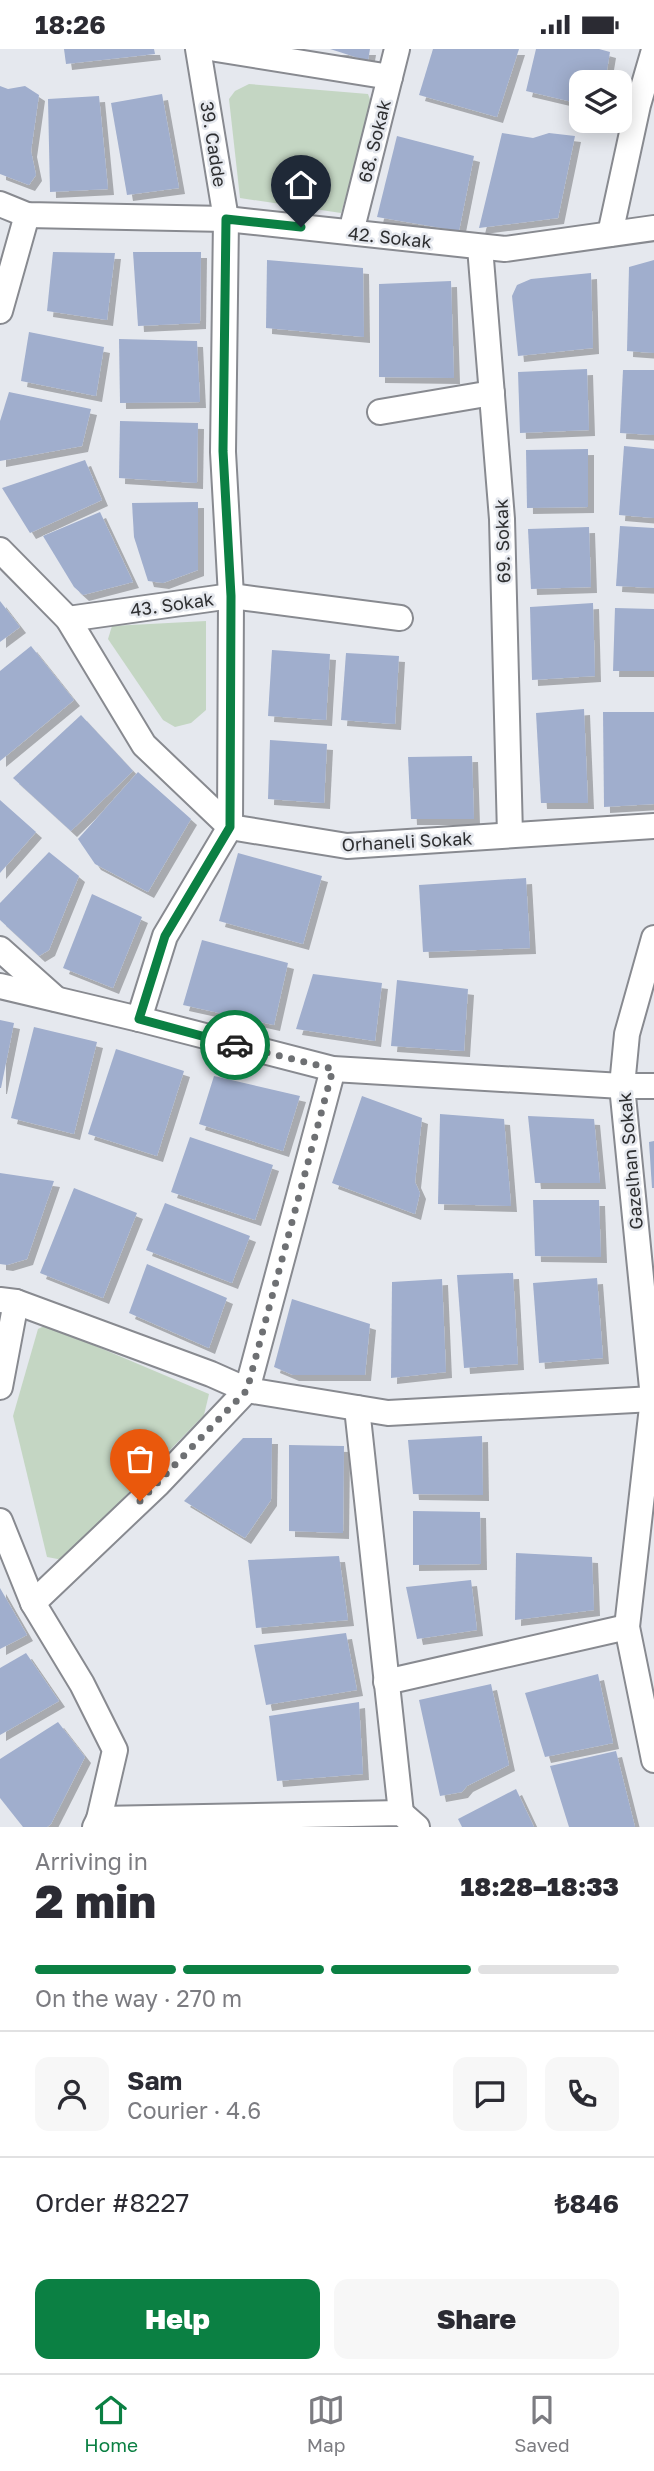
<!DOCTYPE html>
<html lang="en">
<head>
<meta charset="utf-8">
<style>
	body { margin:0; font-family:"Golos Text",sans-serif; background:#f7f7f7; color:#2b2b33; height:100vh; display:flex; flex-direction:column; font-size:26px; white-space:nowrap }
	* { box-sizing:border-box; margin:0 }
	p { font-size:23px; color:#7c7c81 }
	.icon { flex:none; width:38px; height:38px; fill:none; stroke:currentColor; stroke-width:2; stroke-linecap:round; stroke-linejoin:round }
	.map { position:relative; height:1778px; overflow:hidden }
	.sheet { display:flex; flex-direction:column; background:#fff; flex:1 }
	.sheet>* { flex:none }
	.fabs { position:absolute; left:569px; top:21px; display:grid; gap:14px }
	.fabs a { display:grid; place-items:center; width:63px; height:63px; border-radius:14px; background:#fff; box-shadow:0 4px 18px #0003; font-size:35px }
	.pin { position:absolute; display:grid; place-items:center; width:60px; height:60px; color:#fff; margin:-72px -30px; border-radius:50% 50% 50% 0; rotate:-45deg; box-shadow:0 0 7px #0007 }
	.pin .icon { rotate:45deg }
	.courier { position:absolute; display:grid; place-items:center; width:70px; height:70px; margin:-35px; border:5px solid #0b8043; border-radius:50%; background:#fff; color:#222; box-shadow:0 2px 9px #0007 }
	.summary em { font-style:normal; font-weight:800 }
	.summary div { display:flex; flex-direction:column-reverse }
	.summary { display:flex; align-items:center; justify-content:space-between; height:119px; padding:0 35px }
	h1 { font-size:46px; font-weight:800; line-height:52px }
	.bar { display:grid; grid-template-columns:repeat(4,1fr); gap:10px 7px; align-content:center; height:84px; padding:0 35px }
	.bar i { height:9px; border-radius:5px; background:#e1e1e2 }
	.bar .on { background:#0b8043 }
	.bar p { grid-column:span 4 }
	.line { display:flex; align-items:center; gap:18px; padding:0 35px; border-top:2px solid #e1e1e2 }
	.line div { flex:1 }
	.round { display:grid; place-items:center; flex:none; width:74px; height:74px; border-radius:14px; background:#f7f7f7 }
	.cta { display:flex; gap:14px; margin-top:auto; padding:14px 35px }
	.cta a { flex:1; height:80px; border-radius:14px; background:#0b8043; color:#fff; font-size:28px; font-weight:800; line-height:80px; text-align:center }
	.cta a+a { background:#f7f7f7; color:#2b2b33 }
	.status { display:flex; justify-content:space-between; align-items:center; height:49px; padding:0 35px; background:#fff; direction:ltr }
	.status svg { height:19px; fill:currentColor }
	.menu { display:flex; justify-content:space-around; align-items:center; height:98px; border-top:2px solid #e1e1e2; background:#fff; font-size:19px; color:#7c7c81 }
	.menu a { display:grid; justify-items:center; gap:4px }
	.menu .on { color:#0b8043 }
	.map>svg:first-child { display:block }
	.green { fill:#c4d6c3 }
	.building { fill:#a0aecd; filter:url(#shadow) }
	.lines { fill:none; stroke-linecap:round; stroke-linejoin:round }
	.minor-casing { stroke:#888a90; stroke-width:28 }
	.minor { stroke:#fff; stroke-width:24 }
	.done { stroke:#6e7073; stroke-width:7; stroke-dasharray:0 12.6 }
	.route { stroke:#0b8043; stroke-width:9 }
	.labels { text-anchor:middle; dominant-baseline:central; stroke-width:5; stroke-linejoin:round; paint-order:stroke }
	.street-label { font-size:18px; fill:#2e2f31; stroke:#e5e8ee }
</style>
</head>
<body>
<div class="status"><b>18:26</b><svg viewBox="0 0 49 12"><path d="M0 12V9h3v3zM5 12V6h3v6zM10 12V3h3v9zM15 12V0h3v12zM26 1h20v11H26zM47 4h2v5h-2z"/></svg></div>
<div class="map">
<svg width="654" height="1778" viewBox="0 0 654 1778">
	<defs>
		<filter id="shadow"><feDropShadow dx="6" dy="6" stdDeviation="0" flood-color="#0004"/></filter>
	</defs>
	<rect width="100%" height="100%" fill="#e5e8ee"/>
	<!-- green -->
	<g class="green">
		<path d="M 249,35 L 368,45 L 373,58 L 341,164 L 240,149 L 229,50 L 235,42 Z"/>
		<path d="M 206,572 L 206,661 L 191,674 L 175,678 L 163,671 L 108,590 L 112,577 Z"/>
		<path d="M 46,1276 L 209,1345 L 204,1366 L 63,1511 L 47,1508 L 13,1367 L 38,1280 Z"/>
	</g>
	<!-- building -->
	<g class="building">
		<path d="M 64,0 L 154,0 L 155,5 L 66,15 Z"/>
		<path d="M 330,0 L 370,0 L 368,12 Z"/>
		<path d="M 433,0 L 519,0 L 497,68 L 419,46 Z"/>
		<path d="M 536,0 L 599,0 L 610,3 L 605,33 L 581,33 L 581,55 L 526,42 Z"/>
		<path d="M 0,37 L 8,40 L 25,37 L 39,46 L 31,102 L 36,126 L 29,136 L 0,125 Z"/>
		<path d="M 162,45 L 179,139 L 127,146 L 111,54 Z"/>
		<path d="M 99,47 L 108,140 L 50,143 L 48,50 Z"/>
		<path d="M 502,84 L 533,89 L 549,84 L 575,87 L 558,169 L 479,179 Z"/>
		<path d="M 397,87 L 474,107 L 459,182 L 377,168 Z"/>
		<path d="M 53,203 L 115,204 L 107,271 L 47,262 Z"/>
		<path d="M 133,203 L 201,203 L 200,274 L 138,277 Z"/>
		<path d="M 267,211 L 363,219 L 364,288 L 266,279 Z"/>
		<path d="M 654,211 L 654,304 L 627,302 L 629,218 Z"/>
		<path d="M 591,224 L 593,299 L 518,307 L 512,247 L 517,236 L 531,230 Z"/>
		<path d="M 451,232 L 454,329 L 379,328 L 379,235 Z"/>
		<path d="M 29,283 L 104,298 L 96,347 L 21,332 Z"/>
		<path d="M 119,290 L 197,292 L 200,353 L 120,354 Z"/>
		<path d="M 587,320 L 589,381 L 520,384 L 518,323 Z"/>
		<path d="M 623,321 L 654,321 L 654,386 L 620,384 Z"/>
		<path d="M 9,343 L 91,360 L 82,397 L 0,412 L 0,372 Z"/>
		<path d="M 120,372 L 198,374 L 197,434 L 119,429 Z"/>
		<path d="M 624,397 L 654,400 L 654,469 L 619,466 Z"/>
		<path d="M 588,400 L 588,458 L 527,459 L 526,401 Z"/>
		<path d="M 85,411 L 102,451 L 30,484 L 2,439 Z"/>
		<path d="M 198,453 L 198,521 L 163,534 L 148,532 L 134,488 L 132,454 Z"/>
		<path d="M 100,463 L 133,533 L 83,546 L 74,538 L 43,487 Z"/>
		<path d="M 620,477 L 654,479 L 654,539 L 616,537 Z"/>
		<path d="M 589,478 L 591,538 L 531,540 L 528,480 Z"/>
		<path d="M 0,552 L 20,578 L 0,593 Z"/>
		<path d="M 593,554 L 595,627 L 532,631 L 530,558 Z"/>
		<path d="M 615,559 L 654,560 L 654,622 L 613,622 Z"/>
		<path d="M 31,597 L 74,651 L 0,712 L 0,622 Z"/>
		<path d="M 272,601 L 330,605 L 326,671 L 268,667 Z"/>
		<path d="M 346,604 L 399,607 L 395,675 L 341,671 Z"/>
		<path d="M 584,660 L 588,754 L 541,754 L 536,664 Z"/>
		<path d="M 603,663 L 654,663 L 654,755 L 604,758 Z"/>
		<path d="M 81,666 L 133,722 L 71,782 L 13,729 Z"/>
		<path d="M 270,691 L 327,695 L 324,754 L 268,750 Z"/>
		<path d="M 472,707 L 474,770 L 411,770 L 408,708 Z"/>
		<path d="M 138,723 L 191,770 L 148,843 L 95,815 L 78,790 Z"/>
		<path d="M 0,751 L 36,783 L 0,824 Z"/>
		<path d="M 49,803 L 79,827 L 49,901 L 39,907 L 0,871 L 0,854 Z"/>
		<path d="M 238,804 L 322,827 L 303,895 L 219,872 Z"/>
		<path d="M 526,829 L 530,899 L 423,903 L 419,836 Z"/>
		<path d="M 92,845 L 142,868 L 113,939 L 63,919 Z"/>
		<path d="M 202,891 L 288,914 L 274,976 L 183,956 Z"/>
		<path d="M 313,925 L 382,934 L 375,992 L 296,980 Z"/>
		<path d="M 397,931 L 468,940 L 464,1002 L 391,997 Z"/>
		<path d="M 0,971 L 14,974 L 1,1039 L 0,1039 Z"/>
		<path d="M 34,978 L 97,993 L 74,1085 L 11,1069 Z"/>
		<path d="M 116,1000 L 184,1022 L 157,1107 L 88,1085 Z"/>
		<path d="M 214,1027 L 300,1047 L 283,1102 L 199,1075 Z"/>
		<path d="M 362,1047 L 422,1069 L 415,1133 L 420,1144 L 415,1165 L 332,1134 Z"/>
		<path d="M 440,1065 L 504,1070 L 511,1157 L 438,1155 Z"/>
		<path d="M 528,1067 L 594,1070 L 600,1134 L 535,1134 Z"/>
		<path d="M 190,1088 L 273,1116 L 255,1171 L 171,1143 Z"/>
		<path d="M 654,1092 L 654,1139 L 652,1139 L 649,1093 Z"/>
		<path d="M 0,1124 L 54,1132 L 27,1210 L 7,1216 L 0,1215 Z"/>
		<path d="M 74,1139 L 137,1164 L 103,1249 L 40,1224 Z"/>
		<path d="M 533,1151 L 599,1151 L 601,1208 L 535,1207 Z"/>
		<path d="M 165,1154 L 250,1187 L 232,1234 L 146,1201 Z"/>
		<path d="M 147,1215 L 227,1249 L 209,1299 L 129,1264 Z"/>
		<path d="M 513,1224 L 518,1315 L 464,1319 L 457,1226 Z"/>
		<path d="M 597,1229 L 603,1309 L 539,1314 L 533,1234 Z"/>
		<path d="M 442,1230 L 446,1323 L 391,1329 L 392,1233 Z"/>
		<path d="M 292,1250 L 370,1275 L 365,1326 L 293,1326 L 274,1318 Z"/>
		<path d="M 482,1387 L 483,1446 L 413,1445 L 408,1391 Z"/>
		<path d="M 243,1389 L 272,1389 L 271,1451 L 245,1489 L 184,1452 Z"/>
		<path d="M 289,1396 L 344,1397 L 343,1484 L 289,1482 Z"/>
		<path d="M 413,1462 L 480,1463 L 481,1515 L 413,1516 Z"/>
		<path d="M 516,1504 L 592,1508 L 594,1561 L 515,1571 Z"/>
		<path d="M 339,1507 L 348,1571 L 256,1579 L 248,1511 Z"/>
		<path d="M 471,1531 L 477,1581 L 417,1590 L 406,1538 Z"/>
		<path d="M 0,1539 L 27,1586 L 0,1600 Z"/>
		<path d="M 346,1584 L 357,1641 L 266,1656 L 254,1596 Z"/>
		<path d="M 26,1604 L 59,1652 L 0,1686 L 0,1619 Z"/>
		<path d="M 598,1625 L 613,1694 L 545,1708 L 525,1644 Z"/>
		<path d="M 491,1635 L 509,1716 L 467,1737 L 462,1743 L 440,1747 L 419,1651 Z"/>
		<path d="M 359,1653 L 363,1725 L 277,1732 L 269,1667 Z"/>
		<path d="M 58,1673 L 85,1708 L 51,1775 L 47,1778 L 23,1778 L 0,1749 L 0,1710 Z"/>
		<path d="M 616,1702 L 635,1778 L 569,1778 L 550,1717 Z"/>
		<path d="M 516,1740 L 534,1778 L 462,1778 L 458,1770 Z"/>
	</g>
	<g class="lines">
		<!-- minor casing -->
		<g class="minor-casing">
			<g id="minor">
				<path d="M 216,0 L 390,28"/>
				<path d="M 0,155 L 27,166 L 226,170 L 505,200 L 654,179"/>
				<path d="M 351,183 L 397,0"/>
				<path d="M 610,185 L 638,56 L 654,1"/>
				<path d="M 480,198 L 502,470 L 510,786"/>
				<path d="M 0,262 L 27,166"/>
				<path d="M 380,363 L 492,344"/>
				<path d="M 0,501 L 68,570 L 144,696 L 230,778 L 347,797 L 654,777"/>
				<path d="M 68,570 L 231,547 L 400,569"/>
				<path d="M 654,889 L 627,985 L 622,1037 L 653,1349 L 627,1578 L 654,1711"/>
				<path d="M 0,900 L 56,950"/>
				<path d="M 0,937 L 139,970 L 333,1020 L 622,1037 L 654,1037"/>
				<path d="M 139,970 L 165,887 L 230,778 L 231,547 L 223,403 L 226,170 L 198,0"/>
				<path d="M 0,1251 L 16,1253 L 211,1325 L 247,1341 L 388,1364 L 654,1350"/>
				<path d="M 0,1338 L 16,1253"/>
				<path d="M 357,1359 L 401,1764"/>
				<path d="M 0,1472 L 33,1554 L 82,1635 L 115,1701 L 99,1770 L 95,1778"/>
				<path d="M 33,1554 L 158,1435 L 247,1341 L 333,1020"/>
				<path d="M 386,1633 L 627,1578"/>
				<path d="M 99,1770 L 401,1764 L 417,1778"/>
			</g>
		</g>
		<!-- minor -->
		<use href="#minor" class="minor"/>
	</g>
	<g class="lines">
		<!-- done -->
		<path class="done" d="M 140,1452 L 247,1341 L 333,1020 L 235,996"/>
		<!-- route -->
		<path class="route" d="M 235,996 L 139,970 L 165,887 L 230,778 L 231,547 L 223,402 L 226,170 L 301,178"/>
	</g>
	<g class="labels">
		<!-- street labels -->
		<g class="street-label">
			<text transform="translate(374 92) rotate(-76)">68. Sokak</text>
			<text transform="translate(214 95) rotate(81)">39. Cadde</text>
			<text transform="translate(390 188) rotate(6)">42. Sokak</text>
			<text transform="translate(502 492) rotate(-92)">69. Sokak</text>
			<text transform="translate(172 555) rotate(-8)">43. Sokak</text>
			<text transform="translate(407 792) rotate(-3)">Orhaneli Sokak</text>
			<text transform="translate(630 1112) rotate(-95)">Gazelhan Sokak</text>
		</g>
	</g>
</svg>
<div class="fabs">
<a><svg class="icon" aria-label="layers" viewBox="0 0 24 24"><path d="M12 4l9 5-9 5-9-5zM3 14l9 5 9-5"/></svg></a>
</div>
<div class="pin" style="left:140px;top:1452px;background:#ea580c"><svg class="icon" aria-label="bag" viewBox="0 0 24 24"><path d="M5 8h14l-1 12H6zM9 8a3 3 0 0 1 6 0"/></svg></div>
<div class="pin" style="left:301px;top:178px;background:#1f2937"><svg class="icon" aria-label="home" viewBox="0 0 24 24"><path d="M3 11l9-7 9 7M6 9v11h12V9"/></svg></div>
<div class="courier" style="left:235px;top:996px"><svg class="icon" aria-label="car" viewBox="0 0 24 24"><path d="M5 17H2v-5l4-1 3-4h7l3 4 3 1v5h-3M9 17h6M6 11h13"/><circle cx="7" cy="17" r="2"/><circle cx="17" cy="17" r="2"/></svg></div>
</div>
<section class="sheet">
<div class="summary"><div><h1>2 min</h1><p>Arriving in</p></div><em>18:28–18:33</em></div>
<div class="bar"><i class="on"></i><i class="on"></i><i class="on"></i><i></i><p>On the way · 270 m</p></div>
<div class="line" style="height:126px"><a class="round"><svg class="icon" aria-label="person" viewBox="0 0 24 24"><circle cx="12" cy="8" r="4"/><path d="M4 21q1-7 8-7t8 7"/></svg></a><div><b>Sam</b><p>Courier · 4.6</p></div><a class="round"><svg class="icon" aria-label="chat" viewBox="0 0 24 24"><path d="M4 5h16v11H9l-5 4z"/></svg></a><a class="round"><svg class="icon" aria-label="phone" viewBox="0 0 24 24"><path d="M5 4h4l2 5-3 2q2 4 5 5l2-3 5 2v4C11 20 4 13 5 4z"/></svg></a></div>
<div class="line" style="height:91px"><div>Order #8227</div><b>₺846</b></div>
<div class="cta"><a>Help</a><a>Share</a></div>
</section>
<nav class="menu">
<a class="on"><svg class="icon" aria-label="home" viewBox="0 0 24 24"><path d="M3 11l9-7 9 7M6 9v11h12V9"/></svg>Home</a>
<a><svg class="icon" aria-label="map" viewBox="0 0 24 24"><path d="M3 6l6-2 6 2 6-2v14l-6 2-6-2-6 2zM9 4v14M15 6v14"/></svg>Map</a>
<a><svg class="icon" aria-label="saved" viewBox="0 0 24 24"><path d="M7 4h10v16l-5-4-5 4z"/></svg>Saved</a>
</nav>
</body>
</html>
